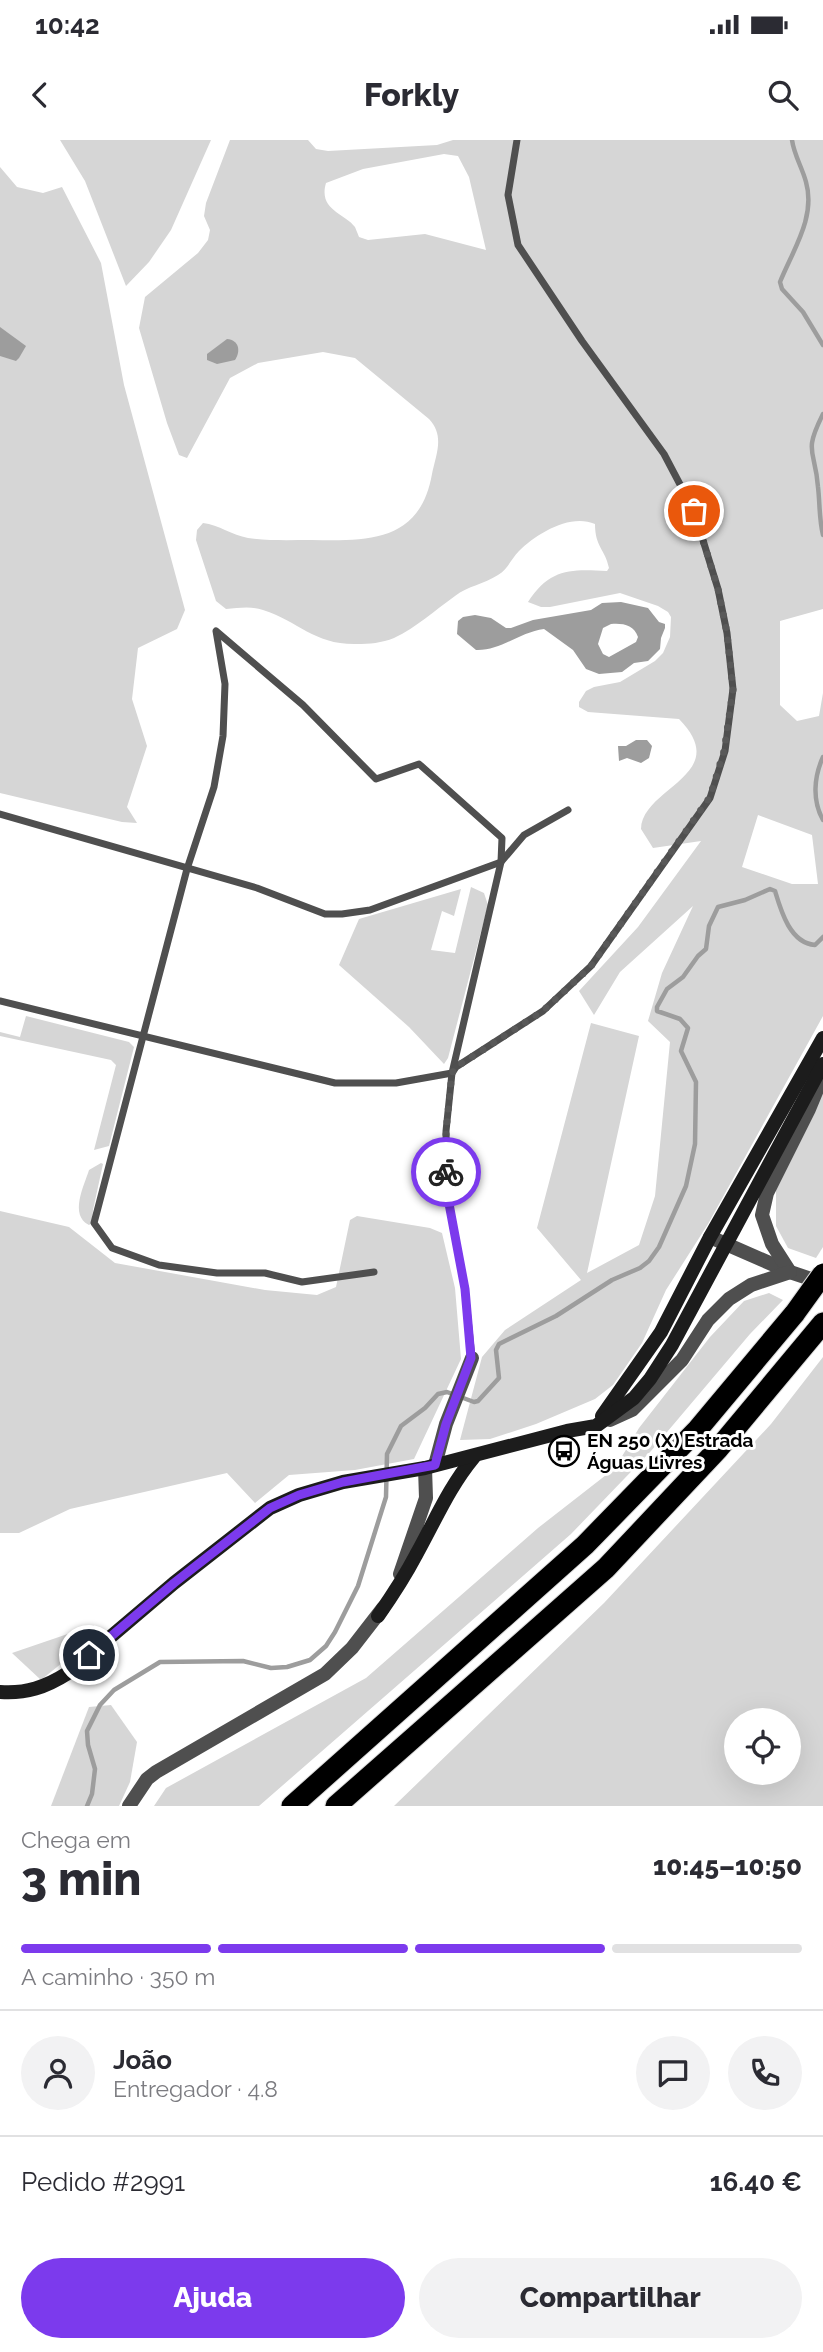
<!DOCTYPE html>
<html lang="pt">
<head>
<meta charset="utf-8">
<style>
	body { margin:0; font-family:Raleway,sans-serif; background:#f2f2f3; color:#2b2b33; height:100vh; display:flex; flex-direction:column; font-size:26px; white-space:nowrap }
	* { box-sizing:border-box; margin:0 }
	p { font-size:23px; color:#7c7c81 }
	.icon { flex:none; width:38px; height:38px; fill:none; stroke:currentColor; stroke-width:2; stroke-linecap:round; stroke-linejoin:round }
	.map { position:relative; height:1666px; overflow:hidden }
	.panel { display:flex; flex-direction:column; background:#fff; flex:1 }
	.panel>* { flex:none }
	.tools { position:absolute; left:724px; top:1568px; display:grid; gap:14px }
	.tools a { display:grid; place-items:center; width:77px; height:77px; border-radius:50%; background:#fff; box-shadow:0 7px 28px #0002; font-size:35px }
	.pin { position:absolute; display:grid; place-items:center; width:60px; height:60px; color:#fff; margin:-30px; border:4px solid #fff; border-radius:50%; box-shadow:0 2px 7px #0007 }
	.courier { position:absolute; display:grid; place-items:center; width:70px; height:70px; margin:-35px; border:5px solid #7c3aed; border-radius:50%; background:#fff; color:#222; box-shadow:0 2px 9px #0007 }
	.summary em { font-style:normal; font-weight:800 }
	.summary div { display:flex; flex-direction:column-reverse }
	.summary { display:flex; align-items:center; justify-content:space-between; height:119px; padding:0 21px }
	h1 { font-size:46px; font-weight:800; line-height:52px }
	.bar { display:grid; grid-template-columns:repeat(4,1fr); gap:10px 7px; align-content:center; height:84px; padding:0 21px }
	.bar i { height:9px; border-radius:5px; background:#e1e1e2 }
	.bar .current { background:#7c3aed }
	.bar p { grid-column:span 4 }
	.line { display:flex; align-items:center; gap:18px; padding:0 21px; border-top:2px solid #e1e1e2 }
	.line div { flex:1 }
	.round { display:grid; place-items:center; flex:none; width:74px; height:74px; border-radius:37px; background:#f2f2f3 }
	.primary-button { display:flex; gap:14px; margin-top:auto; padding:14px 21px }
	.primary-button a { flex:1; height:80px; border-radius:42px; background:#7c3aed; color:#fff; font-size:28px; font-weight:800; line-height:80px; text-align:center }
	.primary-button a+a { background:#f2f2f3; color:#2b2b33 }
	.status { display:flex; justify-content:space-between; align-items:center; height:49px; padding:0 35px; background:#fff; direction:ltr }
	.status svg { height:19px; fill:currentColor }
	header { display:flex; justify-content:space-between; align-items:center; height:91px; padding:0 21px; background:#fff; font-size:32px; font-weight:800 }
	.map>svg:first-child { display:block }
	.green { fill:#d6d6d6; fill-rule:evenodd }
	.water { fill:#9d9d9d; fill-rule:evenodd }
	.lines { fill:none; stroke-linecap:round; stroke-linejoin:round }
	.stream { stroke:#9d9d9d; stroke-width:4.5 }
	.motorway-casing { stroke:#dbdbdb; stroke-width:23 }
	.service { stroke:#4f4f4f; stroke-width:7 }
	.minor { stroke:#4f4f4f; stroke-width:14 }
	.tertiary { stroke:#4f4f4f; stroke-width:14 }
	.secondary { stroke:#1c1c1c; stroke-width:14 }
	.motorway { stroke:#000; stroke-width:21 }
	.motorway-bridge-casing { stroke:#dbdbdb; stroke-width:23; stroke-linecap:butt }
	.motorway-bridge { stroke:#000; stroke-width:21 }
	.done { stroke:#595959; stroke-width:7; stroke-dasharray:0 12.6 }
	.route { stroke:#7c3aed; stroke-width:9 }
	.labels { text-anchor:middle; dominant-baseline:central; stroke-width:6; stroke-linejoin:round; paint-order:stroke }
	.poi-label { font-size:19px; font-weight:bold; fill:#000; stroke:#fff; text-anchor:start }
</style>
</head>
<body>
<div class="status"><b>10:42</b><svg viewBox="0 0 49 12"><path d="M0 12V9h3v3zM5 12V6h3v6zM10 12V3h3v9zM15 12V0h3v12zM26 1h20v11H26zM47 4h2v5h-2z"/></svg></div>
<header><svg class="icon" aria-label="back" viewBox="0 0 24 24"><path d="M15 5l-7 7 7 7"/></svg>Forkly<svg class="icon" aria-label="search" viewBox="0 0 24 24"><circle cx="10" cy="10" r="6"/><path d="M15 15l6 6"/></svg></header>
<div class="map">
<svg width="823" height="1666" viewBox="0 0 823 1666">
	<rect width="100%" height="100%" fill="#fff"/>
	<!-- green -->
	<g class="green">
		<path d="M 60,0 L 211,0 L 171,90 L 149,122 L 126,146 L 85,41 Z"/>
		<path d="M 230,0 L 308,0 L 316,9 L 328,11 L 437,5 L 453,0 L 823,0 L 823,469 L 780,481 L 780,565 L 797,581 L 819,576 L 823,553 L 823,876 L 708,1084 L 666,1150 L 642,1203 L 613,1245 L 595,1259 L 536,1284 L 490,1299 L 460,1300 L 482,1217 L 505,1190 L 581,1140 L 537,1088 L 591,883 L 639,896 L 587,1133 L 639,1105 L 655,1056 L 670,902 L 648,881 L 662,833 L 693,766 L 620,832 L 594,875 L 579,851 L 638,787 L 701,701 L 653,708 L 641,689 C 642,647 734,635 679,579 L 588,572 L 579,567 L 579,562 L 586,551 L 594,547 L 620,542 L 655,521 L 663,513 L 670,497 L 671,477 L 668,472 L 658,466 L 620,453 L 550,467 L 541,467 L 528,462 C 550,428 571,429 607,431 L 609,428 C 605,409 595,407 595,384 C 570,373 536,394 519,411 C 511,419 508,429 498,435 C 484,444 468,446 455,456 C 434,471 417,487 394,498 C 382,503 369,504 357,504 C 314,505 300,482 263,470 C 251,466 239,468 226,469 L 216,461 L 196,400 L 197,390 L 203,383 C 219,385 232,395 248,398 C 269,401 291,400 312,400 C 369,401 420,402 432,334 C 436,314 445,296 429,279 L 355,218 L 323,212 L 258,223 L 230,238 L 187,318 L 179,315 L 167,283 L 139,188 L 145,157 L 198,113 L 208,100 L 210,90 L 204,76 L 206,63 ZM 444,14 L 458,16 L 469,37 L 486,110 L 425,94 L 368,100 L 359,97 C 359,97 355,87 355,87 C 345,73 318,70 326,43 L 363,29 ZM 758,675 L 812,695 L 818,744 L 792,744 L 742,727 Z"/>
		<path d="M 0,27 L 17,47 L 43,53 L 62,47 L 101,123 L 124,245 L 185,470 L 177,489 L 138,508 L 132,559 L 147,606 L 127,667 L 137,683 L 122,682 L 0,653 Z"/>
		<path d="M 471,747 L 484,753 L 488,765 L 448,918 L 444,924 L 409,887 L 339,825 L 359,779 L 461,749 L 454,776 L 442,771 L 431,810 L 455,813 Z"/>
		<path d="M 26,876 L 129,902 L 134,907 L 109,1006 L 94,1010 L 116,925 L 111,920 L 0,896 L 0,892 L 20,897 Z"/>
		<path d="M 823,949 L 823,1107 L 816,1118 L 788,1108 L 776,1086 L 776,1048 Z"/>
		<path d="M 101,1023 L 103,1024 L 93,1070 L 92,1083 L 89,1085 C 69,1075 84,1046 89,1030 Z"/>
		<path d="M 0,1071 L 69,1087 L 115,1123 L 265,1150 L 317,1155 L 336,1147 L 350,1080 L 357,1076 L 430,1088 L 442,1093 L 455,1148 L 461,1219 L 414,1319 L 355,1330 L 289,1335 L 255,1363 L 227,1333 L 70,1369 L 19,1393 L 0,1393 Z"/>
		<path d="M 769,1153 L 783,1160 L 750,1194 L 651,1311 L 571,1394 L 259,1666 L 154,1666 L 166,1648 L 366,1538 L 538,1388 L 615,1328 L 639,1288 L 710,1197 L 744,1161 Z"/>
		<path d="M 823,1217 L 823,1666 L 394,1666 L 604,1463 L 771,1284 ZM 789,1580 L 789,1633 L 737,1633 L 737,1580 Z"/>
		<path d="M 94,1485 L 89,1501 L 41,1540 L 12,1513 Z"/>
		<path d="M 111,1565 L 137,1602 L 130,1642 L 119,1666 L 51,1666 L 89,1567 Z"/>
	</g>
	<!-- water -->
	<g class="water">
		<path d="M 0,187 L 26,206 L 19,218 L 16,221 L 0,216 Z"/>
		<path d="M 227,199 C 239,200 241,211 235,220 L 217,224 L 207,220 L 207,214 Z"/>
		<path d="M 621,462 L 648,468 L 659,482 L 665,484 L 665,488 L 661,498 L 660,509 L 648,521 L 634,523 L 622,532 L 599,534 L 586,529 L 573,510 L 544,489 C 520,492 500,511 476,510 L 457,494 L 458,481 L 463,477 L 475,475 L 491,478 L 506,488 L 511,488 L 533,480 L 591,470 L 602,463 ZM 611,484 C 623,483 634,485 638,497 L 636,502 L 609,517 L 603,514 L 598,504 L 603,488 Z"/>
		<path d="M 636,600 L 647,600 L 652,606 L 649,618 L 641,623 L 627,618 L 619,621 L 618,606 L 626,606 Z"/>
	</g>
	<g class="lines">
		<!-- stream -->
		<g class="stream">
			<path d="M 792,0 C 794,15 802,27 806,42 C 816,77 793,110 780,142 L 782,149 L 803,172 L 823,205"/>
			<path d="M 823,274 C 803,314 815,308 818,347 C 820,364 819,379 823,395"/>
			<path d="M 823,617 C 814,637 812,660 823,680"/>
			<path d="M 87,1666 L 92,1654 L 95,1629 L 88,1605 L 87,1591 L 100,1565 L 114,1550 L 160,1522 L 243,1521 L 271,1528 L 287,1527 L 310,1520 L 326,1506 L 335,1492 L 358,1446 L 386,1357 L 387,1314 L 401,1286 L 425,1268 L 438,1254 L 447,1252 L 474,1262 L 478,1261 L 499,1238 L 496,1210 L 499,1204 L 556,1176 L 612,1140 L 640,1128 L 649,1121 L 659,1107 L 686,1046 L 695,1004 L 696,942 L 681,911 L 688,888 L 680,879 L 657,871 L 657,867 L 667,849 L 683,837 L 698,816 L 706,809 L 709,786 L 718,767 L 745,760 L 770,749 L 775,751 C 781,771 790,803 815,805 L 823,797"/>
		</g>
		<!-- motorway casing -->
		<g class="motorway-casing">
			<g id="motorway">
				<path d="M 292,1666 L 585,1405 L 698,1289 L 795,1173"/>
				<path d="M 336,1666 L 606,1428 L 718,1309 L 823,1183"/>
			</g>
		</g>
		<!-- service -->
		<g class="service">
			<path d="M 0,674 L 257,748 L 325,774 L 342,774 L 370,770 L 501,722 L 524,695 L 568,670"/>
			<path d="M 0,861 L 335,943 L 396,943 L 452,933 L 501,722 L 502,698 L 419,624 L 376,639 L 303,565 L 216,491 L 225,544 L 223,596 L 214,647 L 187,729 L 94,1083 L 112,1108 L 159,1125 L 217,1133 L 265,1133 L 302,1142 L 374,1132"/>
			<path d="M 472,1218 L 465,1149 L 447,1053 L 446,991 L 452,933 L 456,927 L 543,871 L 591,826 L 710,658 L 725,611 L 733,549 L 727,493 L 718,449 L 694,371 L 664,314 L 582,201 L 518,105 L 508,55 L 517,0"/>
		</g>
		<!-- minor -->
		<path class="minor" d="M 435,1325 L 446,1284 L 472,1218"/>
		<!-- tertiary -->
		<g class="tertiary">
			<path d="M 710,1097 L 790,1132 L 823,1143"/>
			<path d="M 790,1132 L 772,1104 L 762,1075 L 767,1053 L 809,969 L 821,940"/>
			<path d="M 610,1280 L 632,1270 L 682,1220 L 708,1180 L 729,1159 L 751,1145 L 790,1132"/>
			<path d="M 400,1434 L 426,1358 L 425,1328"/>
			<path d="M 129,1666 L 147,1639 L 156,1632 L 325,1534 L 352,1508 L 383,1468"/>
		</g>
		<!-- secondary -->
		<g class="secondary">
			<path d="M 602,1276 L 661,1192 L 710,1097 L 823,898"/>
			<path d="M 378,1476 C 392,1456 405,1436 416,1415 C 435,1381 449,1347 474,1317"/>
			<path d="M 0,1552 C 26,1554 46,1547 68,1533 L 174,1443 L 270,1368 L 299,1355 L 343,1342 L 425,1328 L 567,1291 L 596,1286 L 634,1258 L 650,1239 L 672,1205 L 823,924"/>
		</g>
		<!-- motorway -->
		<use href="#motorway" class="motorway"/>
		<!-- motorway-bridge casing -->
		<g class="motorway-bridge-casing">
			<path id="motorway-bridge" d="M 795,1173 L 823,1134"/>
		</g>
		<!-- motorway-bridge -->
		<use href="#motorway-bridge" class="motorway-bridge"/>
	</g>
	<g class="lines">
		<!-- done -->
		<path class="done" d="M 446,1032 L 446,991 L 452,933 L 456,927 L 543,871 L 591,826 L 710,657 L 724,611 L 733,550 L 727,493 L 718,449 L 694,371"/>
		<!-- route -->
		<path class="route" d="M 89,1515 L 174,1443 L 270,1368 L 299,1355 L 343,1342 L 435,1325 L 446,1284 L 471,1218 L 465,1149 L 447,1053 L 446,1032"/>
	</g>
	<!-- icons -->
	<defs>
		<g id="bus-ring" transform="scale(1.575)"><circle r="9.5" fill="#fff" stroke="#000" stroke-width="1.5"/><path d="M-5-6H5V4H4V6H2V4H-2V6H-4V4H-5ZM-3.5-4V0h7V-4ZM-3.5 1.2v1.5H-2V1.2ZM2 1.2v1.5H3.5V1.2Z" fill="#000"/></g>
	</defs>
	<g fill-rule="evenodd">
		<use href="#bus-ring" x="564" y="1311"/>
	</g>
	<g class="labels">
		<!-- poi labels -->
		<g class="poi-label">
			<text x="587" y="1300">EN 250 (X) Estrada<tspan x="587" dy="22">Águas Livres</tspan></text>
		</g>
	</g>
</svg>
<div class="tools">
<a><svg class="icon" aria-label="locate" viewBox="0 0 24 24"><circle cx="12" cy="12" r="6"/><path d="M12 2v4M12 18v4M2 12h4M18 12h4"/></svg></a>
</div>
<div class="pin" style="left:694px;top:371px;background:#ea580c"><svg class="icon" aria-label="bag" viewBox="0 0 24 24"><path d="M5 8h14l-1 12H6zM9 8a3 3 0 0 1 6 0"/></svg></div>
<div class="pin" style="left:89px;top:1515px;background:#1f2937"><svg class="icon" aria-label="home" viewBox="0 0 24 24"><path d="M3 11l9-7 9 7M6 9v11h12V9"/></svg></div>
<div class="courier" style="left:446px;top:1032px"><svg class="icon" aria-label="bike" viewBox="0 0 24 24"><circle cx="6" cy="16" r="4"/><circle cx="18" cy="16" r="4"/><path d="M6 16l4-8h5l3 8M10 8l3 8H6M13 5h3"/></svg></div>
</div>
<section class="panel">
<div class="summary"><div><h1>3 min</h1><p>Chega em</p></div><em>10:45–10:50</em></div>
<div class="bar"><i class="current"></i><i class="current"></i><i class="current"></i><i></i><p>A caminho · 350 m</p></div>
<div class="line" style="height:126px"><a class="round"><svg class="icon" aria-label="person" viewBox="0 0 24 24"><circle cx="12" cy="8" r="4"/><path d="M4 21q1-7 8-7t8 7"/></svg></a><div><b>João</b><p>Entregador · 4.8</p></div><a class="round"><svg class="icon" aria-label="chat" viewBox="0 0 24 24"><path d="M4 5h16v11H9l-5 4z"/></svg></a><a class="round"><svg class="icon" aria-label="phone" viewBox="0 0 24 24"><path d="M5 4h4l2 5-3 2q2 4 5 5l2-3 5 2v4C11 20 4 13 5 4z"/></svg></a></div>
<div class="line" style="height:91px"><div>Pedido #2991</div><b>16.40 €</b></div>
<div class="primary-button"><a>Ajuda</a><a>Compartilhar</a></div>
</section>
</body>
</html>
